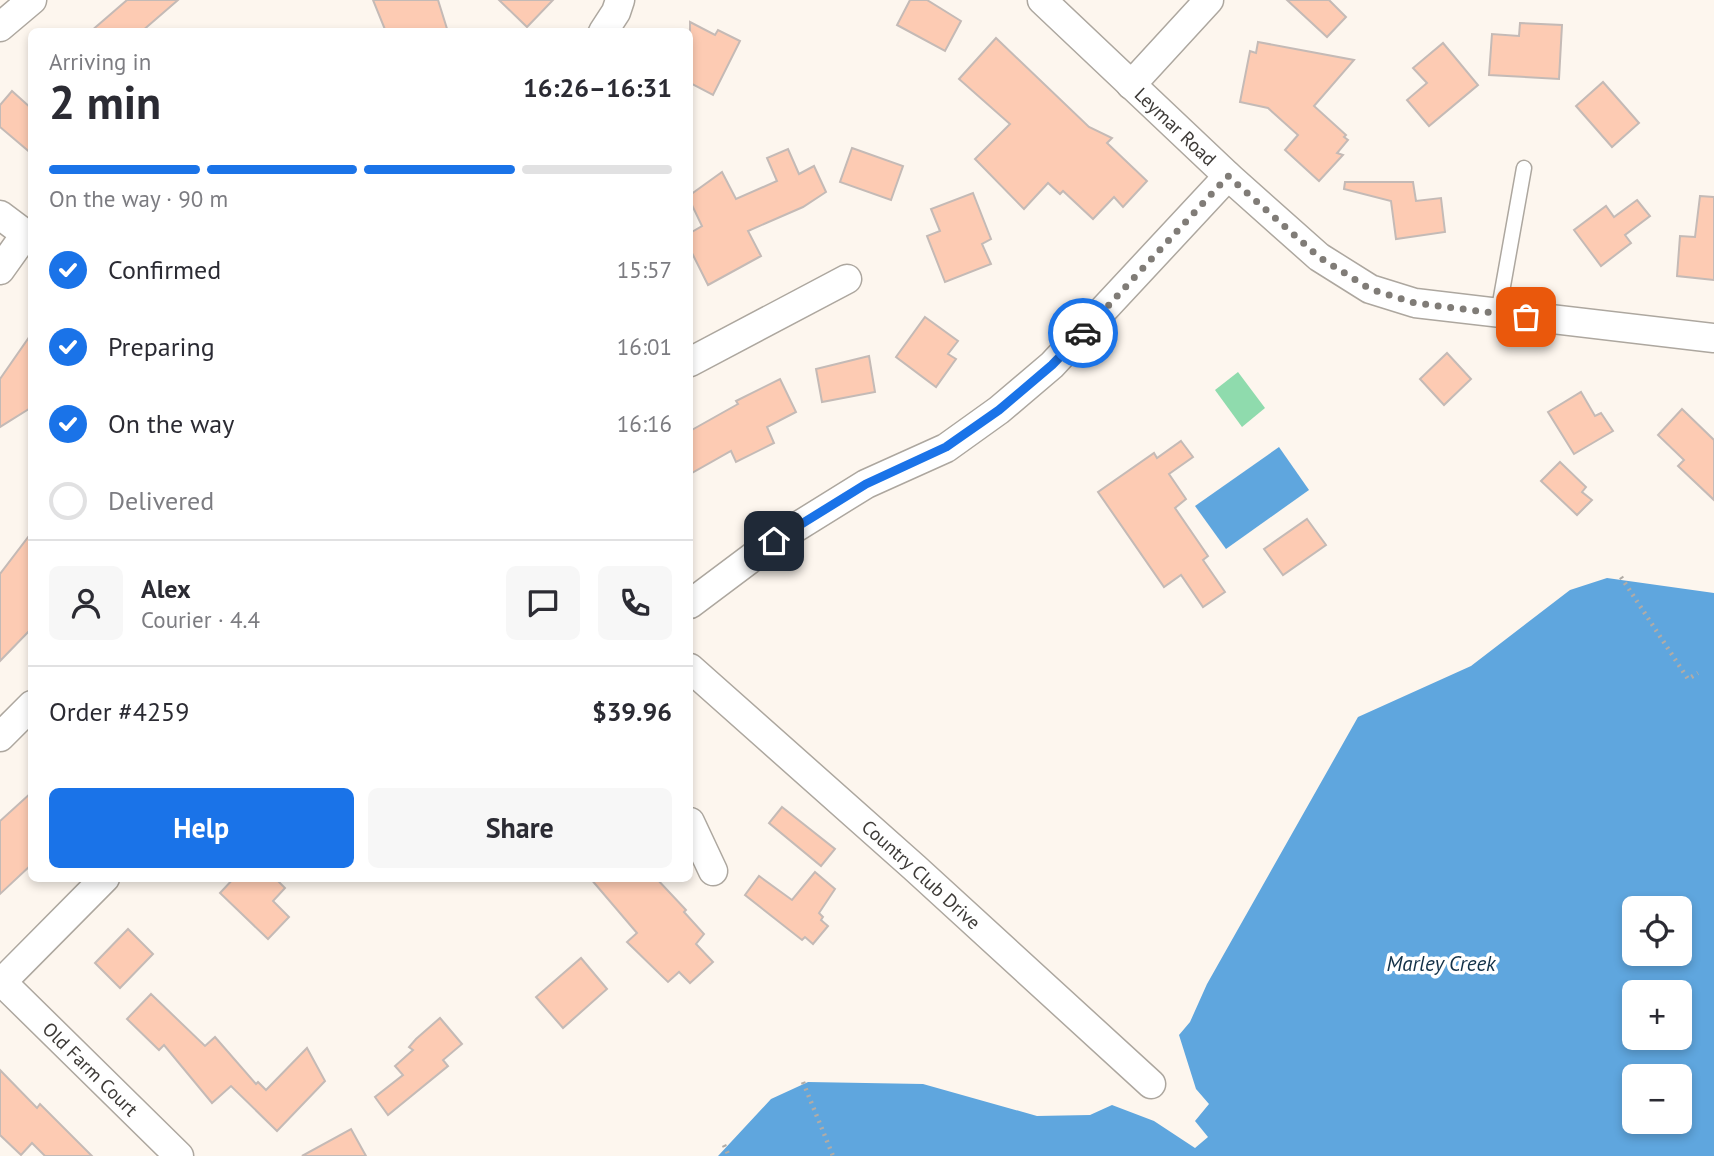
<!DOCTYPE html>
<html lang="en">
<head>
<meta charset="utf-8">
<style>
	body { margin:0; font-family:"PT Sans",sans-serif; background:#f7f7f7; color:#2b2b33; height:100vh; display:flex; flex-direction:column; font-size:26px; white-space:nowrap }
	* { box-sizing:border-box; margin:0 }
	p { font-size:23px; color:#7c7c81 }
	.icon { flex:none; width:38px; height:38px; fill:none; stroke:currentColor; stroke-width:2; stroke-linecap:round; stroke-linejoin:round }
	.map { position:relative; flex:1; overflow:hidden }
	.side { position:absolute; left:28px; top:28px; width:665px; height:854px; display:flex; flex-direction:column; background:#fff; border-radius:10px; box-shadow:0 4px 10px #0003 }
	.side>* { flex:none }
	.fabs { position:absolute; left:1622px; top:896px; display:grid; gap:14px }
	.fabs a { display:grid; place-items:center; width:70px; height:70px; border-radius:10px; background:#fff; box-shadow:0 4px 10px #0003; font-size:35px }
	.pin { position:absolute; display:grid; place-items:center; width:60px; height:60px; color:#fff; margin:-30px; border-radius:14px; box-shadow:0 4px 10px #0006 }
	.courier { position:absolute; display:grid; place-items:center; width:70px; height:70px; margin:-35px; border:5px solid #1a73e8; border-radius:50%; background:#fff; color:#222; box-shadow:0 2px 9px #0007 }
	.head em { font-style:normal; font-weight:600 }
	.head div { display:flex; flex-direction:column-reverse }
	.head { display:flex; align-items:center; justify-content:space-between; height:119px; padding:0 21px }
	h1 { font-size:46px; font-weight:600; line-height:52px }
	.bar { display:grid; grid-template-columns:repeat(4,1fr); gap:10px 7px; align-content:center; height:84px; padding:0 21px }
	.bar i { height:9px; border-radius:5px; background:#e1e1e2 }
	.bar .active { background:#1a73e8 }
	.bar p { grid-column:span 4 }
	.line { display:flex; align-items:center; gap:18px; padding:0 21px; border-top:2px solid #e1e1e2 }
	.line div { flex:1 }
	.round { display:grid; place-items:center; flex:none; width:74px; height:74px; border-radius:10px; background:#f7f7f7 }
	ol { padding:0 21px; list-style:none }
	li { display:flex; align-items:center; gap:21px; height:77px }
	li p { margin-inline-start:auto }
	li .icon { padding:7px; border-radius:50%; background:#1a73e8; color:#fff; stroke-width:4 }
	li:last-child { color:#7c7c81 }
	li i { width:38px; height:38px; border:4px solid #e1e1e2; border-radius:50% }
	.action { display:flex; gap:14px; margin-top:auto; padding:14px 21px }
	.action a { flex:1; height:80px; border-radius:10px; background:#1a73e8; color:#fff; font-size:28px; font-weight:600; line-height:80px; text-align:center }
	.action a+a { background:#f7f7f7; color:#2b2b33 }
	.map>svg:first-child { display:block }
	.green { fill:#8fdbad }
	.water { fill:#5fa6de; fill-rule:evenodd }
	.building { fill:#fdcbb3; stroke:#c4bab6; stroke-width:2 }
	.lines { fill:none; stroke-linecap:round; stroke-linejoin:round }
	.service-casing { stroke:#ada79f; stroke-width:17 }
	.minor-casing { stroke:#ada79f; stroke-width:31 }
	.path { stroke:#b1aca6; stroke-width:4.5; stroke-dasharray:2 5; stroke-linecap:butt }
	.service { stroke:#fff; stroke-width:14 }
	.minor { stroke:#fff; stroke-width:28 }
	.done { stroke:#807c77; stroke-width:7; stroke-dasharray:0 12.6 }
	.route { stroke:#1a73e8; stroke-width:9 }
	.labels { text-anchor:middle; dominant-baseline:central; stroke-width:7; stroke-linejoin:round; paint-order:stroke }
	.street-label { font-size:19px; fill:#3d3a37; stroke:#fff }
	.water-label { font-size:21px; font-style:italic; fill:#123148; stroke:#fff }
</style>
</head>
<body>
<div class="map">
<svg width="1714" height="1156" viewBox="0 0 1714 1156">
	<rect width="100%" height="100%" fill="#fdf6ee"/>
	<!-- green -->
	<path class="green" d="M 1238,372 L 1265,408 L 1242,427 L 1215,390 Z"/>
	<!-- water -->
	<g class="water">
		<path d="M 1279,447 L 1309,490 L 1226,549 L 1195,506 Z"/>
		<path d="M 1607,578 L 1714,593 L 1714,1156 L 718,1156 L 771,1099 L 808,1082 L 923,1084 L 1037,1116 L 1090,1115 L 1112,1105 L 1154,1121 L 1195,1148 L 1208,1137 L 1195,1121 L 1209,1104 L 1196,1089 L 1179,1035 L 1190,1022 L 1207,984 L 1358,717 L 1471,666 L 1570,590 ZM 1680,908 L 1680,954 L 1634,954 L 1634,908 ZM 1634,992 L 1680,992 L 1680,1038 L 1634,1038 ZM 1634,1076 L 1680,1076 L 1680,1122 L 1634,1122 Z"/>
	</g>
	<!-- building -->
	<g class="building">
		<path d="M 127,0 L 178,0 L 141,32 L 90,32 Z"/>
		<path d="M 373,0 L 438,0 L 448,32 L 386,32 Z"/>
		<path d="M 499,0 L 553,0 L 527,27 Z"/>
		<path d="M 910,0 L 927,0 L 961,21 L 945,51 L 897,25 Z"/>
		<path d="M 1287,0 L 1329,0 L 1346,17 L 1327,37 Z"/>
		<path d="M 690,22 L 715,35 L 718,30 L 740,41 L 713,95 L 690,83 Z"/>
		<path d="M 1520,23 L 1562,25 L 1559,79 L 1489,75 L 1492,34 L 1519,36 Z"/>
		<path d="M 996,38 L 1089,127 L 1112,138 L 1107,143 L 1147,181 L 1123,207 L 1114,197 L 1093,219 L 1063,191 L 1060,194 L 1048,183 L 1024,209 L 975,159 L 1010,124 L 959,79 Z"/>
		<path d="M 1258,42 L 1354,60 L 1314,106 L 1346,135 L 1344,137 L 1348,140 L 1337,153 L 1343,155 L 1319,181 L 1285,150 L 1298,135 L 1268,108 L 1240,102 L 1250,51 L 1256,53 Z"/>
		<path d="M 1443,43 L 1478,85 L 1429,126 L 1407,100 L 1427,83 L 1413,68 Z"/>
		<path d="M 1603,82 L 1639,123 L 1612,147 L 1576,106 Z"/>
		<path d="M 12,91 L 32,109 L 32,154 L 0,127 L 0,105 Z"/>
		<path d="M 852,148 L 903,166 L 891,200 L 840,182 Z"/>
		<path d="M 788,149 L 799,174 L 814,166 L 826,192 L 803,207 L 748,231 L 761,256 L 708,285 L 690,249 L 690,233 L 702,226 L 690,201 L 690,195 L 722,172 L 736,199 L 777,181 L 767,158 Z"/>
		<path d="M 1345,182 L 1413,182 L 1416,201 L 1441,198 L 1445,232 L 1396,239 L 1391,201 L 1344,189 Z"/>
		<path d="M 973,193 L 991,239 L 982,244 L 991,264 L 945,282 L 927,236 L 940,231 L 931,209 Z"/>
		<path d="M 1700,196 L 1714,197 L 1714,280 L 1677,276 L 1680,236 L 1695,237 Z"/>
		<path d="M 1637,200 L 1650,216 L 1625,235 L 1631,243 L 1601,266 L 1574,230 L 1606,206 L 1614,217 Z"/>
		<path d="M 925,317 L 958,341 L 948,354 L 956,359 L 936,387 L 896,357 Z"/>
		<path d="M 32,333 L 32,407 L 0,427 L 0,379 Z"/>
		<path d="M 1447,353 L 1471,379 L 1444,405 L 1420,379 Z"/>
		<path d="M 869,356 L 875,392 L 822,402 L 816,369 Z"/>
		<path d="M 780,379 L 796,412 L 767,427 L 774,443 L 736,462 L 731,451 L 690,474 L 690,431 L 738,404 L 736,401 Z"/>
		<path d="M 1581,392 L 1595,416 L 1601,413 L 1613,431 L 1574,454 L 1548,412 Z"/>
		<path d="M 1682,409 L 1714,440 L 1714,500 L 1678,466 L 1684,460 L 1658,435 Z"/>
		<path d="M 1181,441 L 1193,457 L 1169,474 L 1186,499 L 1175,508 L 1208,556 L 1203,560 L 1225,592 L 1203,607 L 1181,575 L 1164,587 L 1098,492 L 1154,453 L 1157,458 Z"/>
		<path d="M 1560,462 L 1586,487 L 1582,492 L 1592,500 L 1577,515 L 1541,481 Z"/>
		<path d="M 1307,519 L 1326,545 L 1283,575 L 1264,549 Z"/>
		<path d="M 32,532 L 32,628 L 0,661 L 0,574 Z"/>
		<path d="M 32,792 L 32,864 L 0,894 L 0,821 Z"/>
		<path d="M 782,807 L 835,849 L 821,866 L 769,823 Z"/>
		<path d="M 815,872 L 835,889 L 819,913 L 823,917 L 821,920 L 828,926 L 813,944 L 805,937 L 802,940 L 745,895 L 759,876 L 792,900 Z"/>
		<path d="M 234,878 L 275,878 L 285,888 L 273,901 L 289,917 L 268,939 L 220,893 Z"/>
		<path d="M 590,878 L 656,878 L 686,910 L 684,912 L 704,934 L 696,944 L 713,962 L 690,983 L 679,972 L 668,982 L 627,942 L 637,933 Z"/>
		<path d="M 128,929 L 153,954 L 120,988 L 95,963 Z"/>
		<path d="M 581,958 L 607,989 L 563,1028 L 536,997 Z"/>
		<path d="M 151,994 L 205,1046 L 215,1037 L 256,1084 L 258,1082 L 266,1090 L 307,1048 L 325,1081 L 277,1131 L 231,1086 L 212,1103 L 164,1045 L 159,1050 L 127,1019 Z"/>
		<path d="M 440,1018 L 462,1044 L 443,1060 L 448,1066 L 388,1115 L 375,1097 L 403,1075 L 395,1066 L 413,1050 L 409,1047 L 416,1039 Z"/>
		<path d="M 0,1070 L 37,1108 L 40,1104 L 92,1156 L 45,1156 L 32,1143 L 21,1155 L 0,1135 Z"/>
		<path d="M 351,1129 L 366,1156 L 302,1156 Z"/>
	</g>
	<g class="lines">
		<!-- service casing -->
		<g class="service-casing">
			<path id="service" d="M 1498,314 L 1524,168"/>
		</g>
		<!-- minor casing -->
		<g class="minor-casing">
			<g id="minor">
				<path id="s1" d="M 1042,0 L 1228,176 L 1319,257 L 1370,289 L 1415,303 L 1714,338"/>
				<path d="M 0,27 L 32,0"/>
				<path d="M 603,32 L 616,12 L 620,0"/>
				<path d="M 1131,85 L 1209,0"/>
				<path d="M 0,215 L 32,239"/>
				<path d="M 0,270 L 25,235"/>
				<path d="M 690,362 L 847,279"/>
				<path d="M 690,604 L 774,541 L 866,484 L 946,448 L 999,410 L 1052,365 L 1228,176"/>
				<path id="s2" d="M 690,668 L 915,868 L 1151,1084"/>
				<path d="M 0,737 L 32,705"/>
				<path d="M 690,822 L 713,871"/>
				<path id="s3" d="M 2,982 L 179,1156"/>
				<path d="M 0,984 L 105,878"/>
			</g>
		</g>
		<!-- path -->
		<g class="path">
			<path d="M 1621,577 L 1688,679 L 1698,673"/>
			<path d="M 803,1082 L 833,1156"/>
			<path d="M 724,1145 L 729,1156"/>
		</g>
		<!-- service -->
		<use href="#service" class="service"/>
		<!-- minor -->
		<use href="#minor" class="minor"/>
	</g>
	<g class="lines">
		<!-- done -->
		<path class="done" d="M 1083,333 L 1228,176 L 1319,257 L 1370,289 L 1415,303 L 1526,317"/>
		<!-- route -->
		<path class="route" d="M 774,541 L 866,484 L 946,447 L 999,410 L 1052,365 L 1083,333"/>
	</g>
	<g class="labels">
		<!-- street labels -->
		<g class="street-label">
			<text stroke="none"><textPath href="#s1" startOffset="184">Leymar Road</textPath></text>
			<text stroke="none"><textPath href="#s2" startOffset="310">Country Club Drive</textPath></text>
			<text stroke="none"><textPath href="#s3" startOffset="124">Old Farm Court</textPath></text>
		</g>
		<!-- water labels -->
		<g class="water-label">
			<text x="1441" y="963">Marley Creek</text>
		</g>
	</g>
</svg>
<div class="fabs">
<a><svg class="icon" aria-label="locate" viewBox="0 0 24 24"><circle cx="12" cy="12" r="6"/><path d="M12 2v4M12 18v4M2 12h4M18 12h4"/></svg></a>
<a>+</a>
<a>−</a>
</div>
<div class="pin" style="left:1526px;top:317px;background:#ea580c"><svg class="icon" aria-label="bag" viewBox="0 0 24 24"><path d="M5 8h14l-1 12H6zM9 8a3 3 0 0 1 6 0"/></svg></div>
<div class="pin" style="left:774px;top:541px;background:#1f2937"><svg class="icon" aria-label="home" viewBox="0 0 24 24"><path d="M3 11l9-7 9 7M6 9v11h12V9"/></svg></div>
<div class="courier" style="left:1083px;top:333px"><svg class="icon" aria-label="car" viewBox="0 0 24 24"><path d="M5 17H2v-5l4-1 3-4h7l3 4 3 1v5h-3M9 17h6M6 11h13"/><circle cx="7" cy="17" r="2"/><circle cx="17" cy="17" r="2"/></svg></div>
<section class="side">
<div class="head"><div><h1>2 min</h1><p>Arriving in</p></div><em>16:26–16:31</em></div>
<div class="bar"><i class="active"></i><i class="active"></i><i class="active"></i><i></i><p>On the way · 90 m</p></div>
<ol>
<li><svg class="icon" aria-label="check" viewBox="0 0 24 24"><path d="M5 12l5 5 9-10"/></svg>Confirmed<p>15:57</p></li>
<li><svg class="icon" aria-label="check" viewBox="0 0 24 24"><path d="M5 12l5 5 9-10"/></svg>Preparing<p>16:01</p></li>
<li><svg class="icon" aria-label="check" viewBox="0 0 24 24"><path d="M5 12l5 5 9-10"/></svg>On the way<p>16:16</p></li>
<li><i></i>Delivered</li>
</ol>
<div class="line" style="height:126px"><a class="round"><svg class="icon" aria-label="person" viewBox="0 0 24 24"><circle cx="12" cy="8" r="4"/><path d="M4 21q1-7 8-7t8 7"/></svg></a><div><b>Alex</b><p>Courier · 4.4</p></div><a class="round"><svg class="icon" aria-label="chat" viewBox="0 0 24 24"><path d="M4 5h16v11H9l-5 4z"/></svg></a><a class="round"><svg class="icon" aria-label="phone" viewBox="0 0 24 24"><path d="M5 4h4l2 5-3 2q2 4 5 5l2-3 5 2v4C11 20 4 13 5 4z"/></svg></a></div>
<div class="line" style="height:91px"><div>Order #4259</div><b>$39.96</b></div>
<div class="action"><a>Help</a><a>Share</a></div>
</section>
</div>
</body>
</html>
